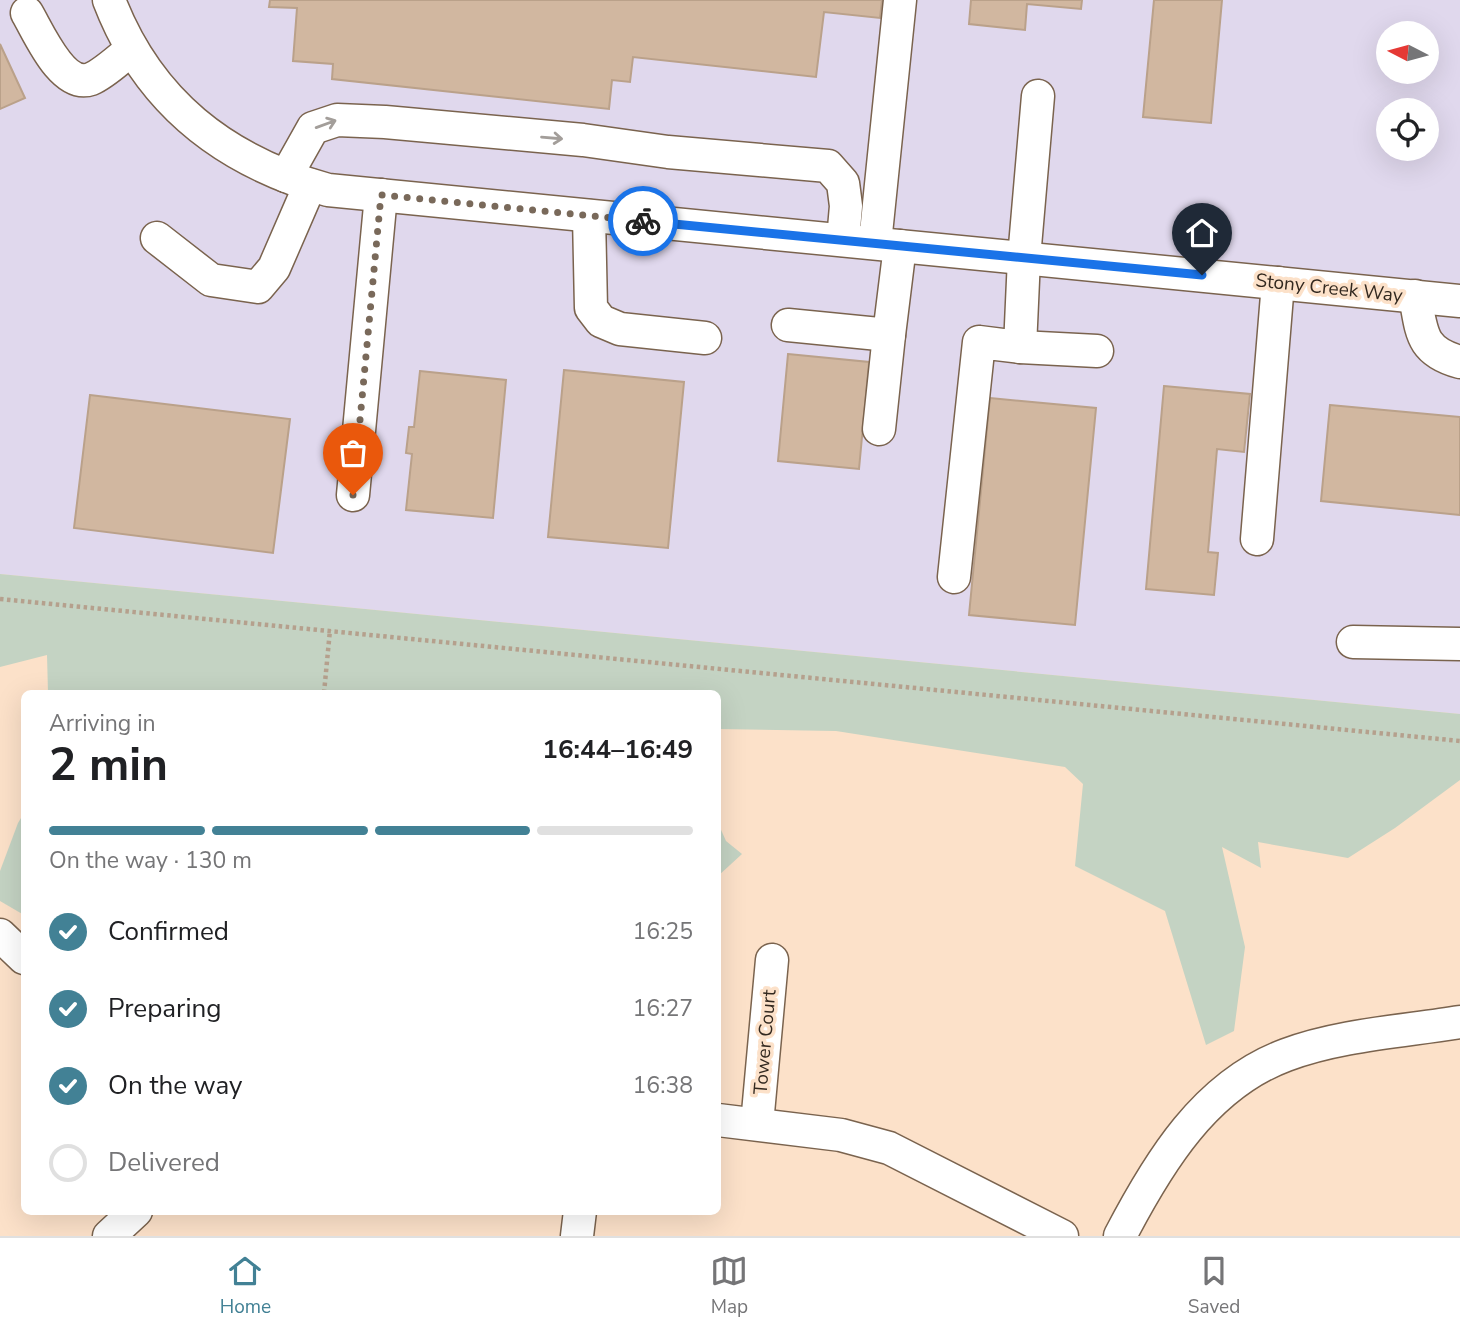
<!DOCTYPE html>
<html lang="en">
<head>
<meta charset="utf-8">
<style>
	body { margin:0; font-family:"Nunito Sans",sans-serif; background:#f2f2f2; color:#202124; height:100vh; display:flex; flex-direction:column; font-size:26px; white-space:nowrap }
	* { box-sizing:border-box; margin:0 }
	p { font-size:23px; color:#757577 }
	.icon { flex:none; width:38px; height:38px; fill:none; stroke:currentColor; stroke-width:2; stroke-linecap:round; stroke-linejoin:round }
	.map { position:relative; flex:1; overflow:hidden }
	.panel { position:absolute; left:21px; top:690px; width:700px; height:525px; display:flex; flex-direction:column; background:#fff; border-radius:10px; box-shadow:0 7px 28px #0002 }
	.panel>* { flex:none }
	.needle { width:46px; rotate:276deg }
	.fabs { position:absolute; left:1376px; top:21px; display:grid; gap:14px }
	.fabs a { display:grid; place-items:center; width:63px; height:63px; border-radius:50%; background:#fff; box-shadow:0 7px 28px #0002; font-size:35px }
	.pin { position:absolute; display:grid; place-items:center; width:60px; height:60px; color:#fff; margin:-72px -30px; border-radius:50% 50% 50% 0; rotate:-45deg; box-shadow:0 0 7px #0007 }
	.pin .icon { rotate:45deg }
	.courier { position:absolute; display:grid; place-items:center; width:70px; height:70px; margin:-35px; border:5px solid #1a73e8; border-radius:50%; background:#fff; color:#222; box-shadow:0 2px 9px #0007 }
	.overview em { font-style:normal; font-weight:700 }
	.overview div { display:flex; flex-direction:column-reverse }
	.overview { display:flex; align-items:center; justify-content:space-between; height:119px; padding:0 28px }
	h1 { font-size:46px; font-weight:700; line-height:52px }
	.bar { display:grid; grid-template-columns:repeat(4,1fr); gap:10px 7px; align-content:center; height:84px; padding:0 28px }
	.bar i { height:9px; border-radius:5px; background:#e0e0e0 }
	.bar .current { background:#428195 }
	.bar p { grid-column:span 4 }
	ol { padding:0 28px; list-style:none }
	li { display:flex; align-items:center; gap:21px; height:77px }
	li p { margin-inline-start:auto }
	li .icon { padding:7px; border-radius:50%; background:#428195; color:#fff; stroke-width:4 }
	li:last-child { color:#757577 }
	li i { width:38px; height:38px; border:4px solid #e0e0e0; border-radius:50% }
	.tabs { display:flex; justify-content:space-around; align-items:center; height:98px; border-top:2px solid #e0e0e0; background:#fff; font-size:19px; color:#757577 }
	.tabs a { display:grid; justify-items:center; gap:4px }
	.tabs .current { color:#428195 }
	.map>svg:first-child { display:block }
	.industrial { fill:#e0d8ed; fill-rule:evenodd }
	.green { fill:#c4d3c3 }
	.building { fill:#d1b7a0; stroke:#baa18a; stroke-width:2 }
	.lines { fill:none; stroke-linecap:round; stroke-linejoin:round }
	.minor-casing { stroke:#7a634e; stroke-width:35 }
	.path { stroke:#b5a08d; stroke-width:4.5; stroke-dasharray:3.5 3.5; stroke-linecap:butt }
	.minor { stroke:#fff; stroke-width:32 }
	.oneway { stroke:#a39e9a }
	.done { stroke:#79695a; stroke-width:7; stroke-dasharray:0 12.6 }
	.route { stroke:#1a73e8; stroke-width:9 }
	.labels { text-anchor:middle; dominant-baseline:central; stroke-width:7; stroke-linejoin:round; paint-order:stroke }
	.street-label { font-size:19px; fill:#32281f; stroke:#fce1c9 }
</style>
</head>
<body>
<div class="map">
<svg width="1460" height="1236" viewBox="0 0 1460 1236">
	<rect width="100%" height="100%" fill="#fce1c9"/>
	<!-- industrial -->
	<path class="industrial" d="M 0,0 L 1460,0 L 1460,714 L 0,574 ZM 1388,33 L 1426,33 L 1426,72 L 1388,72 ZM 1388,110 L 1426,110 L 1426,149 L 1388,149 Z"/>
	<!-- green -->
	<g class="green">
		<path d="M 0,574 L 1460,714 L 1460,780 L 1395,828 L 1348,858 L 1258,842 L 1261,868 L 1222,847 L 1245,947 L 1234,1031 L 1206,1045 L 1165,911 L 1075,866 L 1083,784 L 1065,767 L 836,731 L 718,729 L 718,693 L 48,693 L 47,655 L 0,667 Z"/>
		<path d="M 24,813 L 24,915 L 0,901 L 0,871 L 18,823 Z"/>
		<path d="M 718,823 L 726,841 L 742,854 L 718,876 Z"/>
	</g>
	<!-- building -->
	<g class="building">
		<path d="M 270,0 L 882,0 L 880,18 L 824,12 L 816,77 L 633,57 L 630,82 L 612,80 L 609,109 L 332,79 L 333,64 L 293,61 L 297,8 L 269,7 Z"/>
		<path d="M 971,0 L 1082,0 L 1081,9 L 1027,4 L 1025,30 L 969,24 Z"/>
		<path d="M 1154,0 L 1222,0 L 1211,123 L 1143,117 Z"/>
		<path d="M 0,44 L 25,98 L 0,109 Z"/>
		<path d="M 788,354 L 869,362 L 859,469 L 778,461 Z"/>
		<path d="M 564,370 L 684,382 L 668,548 L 548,537 Z"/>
		<path d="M 420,371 L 506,380 L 493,518 L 406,510 L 412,454 L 406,453 L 409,427 L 414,427 Z"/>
		<path d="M 1164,386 L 1250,394 L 1244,452 L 1217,449 L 1208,552 L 1218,553 L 1214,595 L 1146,589 Z"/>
		<path d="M 90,395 L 290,419 L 273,553 L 74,528 Z"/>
		<path d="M 990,398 L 1096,408 L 1075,625 L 969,615 Z"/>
		<path d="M 1330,405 L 1460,417 L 1460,515 L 1321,501 Z"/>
	</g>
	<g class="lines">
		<!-- minor casing -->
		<g class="minor-casing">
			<g id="minor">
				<path d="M 109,0 C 148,102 224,161 328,190 L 1460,301"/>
				<path d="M 27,13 C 39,33 62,89 91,79 C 105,73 120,58 132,49"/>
				<path d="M 286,176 L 313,128 L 337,120 L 385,122 L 583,140 L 668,152 L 828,166 L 843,183 L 846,206 L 843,240"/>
				<path d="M 589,216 L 591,308 L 601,321 L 620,329 L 705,338"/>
				<path d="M 157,238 L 211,280 L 258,287 L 274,268 L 310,185"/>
				<path d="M 875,243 L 900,0"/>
				<path d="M 1415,296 C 1422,332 1420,351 1460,362"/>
				<path d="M 788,325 L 889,335 L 900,246"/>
				<path d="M 1020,347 L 1097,351"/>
				<path d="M 879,429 L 889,335"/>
				<path d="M 353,495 L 381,195"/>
				<path d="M 1257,539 L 1278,283"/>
				<path d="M 954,577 L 979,342 L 1020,347 L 1024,258 L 1038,96"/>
				<path d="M 1353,642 L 1460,644"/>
				<path d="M 0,935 L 24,958"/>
				<path d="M 718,1120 L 841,1135 L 889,1148 L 1062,1236"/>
				<path d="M 757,1124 L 772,960"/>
				<path d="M 109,1236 L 136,1211"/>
				<path d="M 577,1236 L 580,1211"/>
				<path d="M 1120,1236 C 1158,1163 1205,1085 1286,1055 C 1338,1035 1405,1031 1460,1022"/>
			</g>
		</g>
		<!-- path -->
		<g class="path">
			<path d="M 0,599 L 1460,741"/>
			<path d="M 324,693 L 330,630"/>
		</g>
		<!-- minor -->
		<use href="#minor" class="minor"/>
	</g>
	<!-- one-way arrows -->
	<defs><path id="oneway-shaft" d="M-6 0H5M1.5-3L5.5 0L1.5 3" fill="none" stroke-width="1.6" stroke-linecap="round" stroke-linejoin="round" transform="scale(1.75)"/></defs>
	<g class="oneway">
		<use href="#oneway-shaft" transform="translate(326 124) rotate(-20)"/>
		<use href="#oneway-shaft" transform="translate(552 138) rotate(5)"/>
	</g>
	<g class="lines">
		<!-- done -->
		<path class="done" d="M 353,495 L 381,195 L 643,221"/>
		<!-- route -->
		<path class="route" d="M 643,221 L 1202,275"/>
	</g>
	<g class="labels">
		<!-- street labels -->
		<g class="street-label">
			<text transform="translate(1329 288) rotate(6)">Stony Creek Way</text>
			<text transform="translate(765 1042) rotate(-85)">Tower Court</text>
		</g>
	</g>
</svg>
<div class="fabs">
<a><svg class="needle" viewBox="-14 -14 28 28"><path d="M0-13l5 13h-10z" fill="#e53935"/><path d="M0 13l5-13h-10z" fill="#757577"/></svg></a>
<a><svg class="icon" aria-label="locate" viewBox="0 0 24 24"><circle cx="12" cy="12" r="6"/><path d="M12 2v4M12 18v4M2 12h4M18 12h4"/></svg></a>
</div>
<div class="pin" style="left:353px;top:495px;background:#ea580c"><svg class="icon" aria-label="bag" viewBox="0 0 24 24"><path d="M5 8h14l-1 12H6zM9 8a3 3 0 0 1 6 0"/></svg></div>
<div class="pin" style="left:1202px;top:275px;background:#1f2937"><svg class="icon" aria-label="home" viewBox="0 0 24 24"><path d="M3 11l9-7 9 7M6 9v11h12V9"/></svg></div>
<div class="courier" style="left:643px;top:221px"><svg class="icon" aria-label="bike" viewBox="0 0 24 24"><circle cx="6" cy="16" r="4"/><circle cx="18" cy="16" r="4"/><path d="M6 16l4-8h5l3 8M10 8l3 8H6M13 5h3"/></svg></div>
<section class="panel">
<div class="overview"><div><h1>2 min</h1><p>Arriving in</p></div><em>16:44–16:49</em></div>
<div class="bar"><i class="current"></i><i class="current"></i><i class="current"></i><i></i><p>On the way · 130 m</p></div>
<ol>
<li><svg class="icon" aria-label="check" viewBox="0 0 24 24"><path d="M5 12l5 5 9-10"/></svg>Confirmed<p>16:25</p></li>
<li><svg class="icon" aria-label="check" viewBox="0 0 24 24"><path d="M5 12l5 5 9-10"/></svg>Preparing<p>16:27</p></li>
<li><svg class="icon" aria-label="check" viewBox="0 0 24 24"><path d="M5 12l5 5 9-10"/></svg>On the way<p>16:38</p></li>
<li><i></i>Delivered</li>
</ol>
</section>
</div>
<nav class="tabs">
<a class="current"><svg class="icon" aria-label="home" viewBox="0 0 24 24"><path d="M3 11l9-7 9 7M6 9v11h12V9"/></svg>Home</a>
<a><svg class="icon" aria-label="map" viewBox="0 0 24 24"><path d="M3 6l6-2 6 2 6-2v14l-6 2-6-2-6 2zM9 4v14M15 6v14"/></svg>Map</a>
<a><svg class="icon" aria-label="saved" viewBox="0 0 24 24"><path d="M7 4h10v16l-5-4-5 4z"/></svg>Saved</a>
</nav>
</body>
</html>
